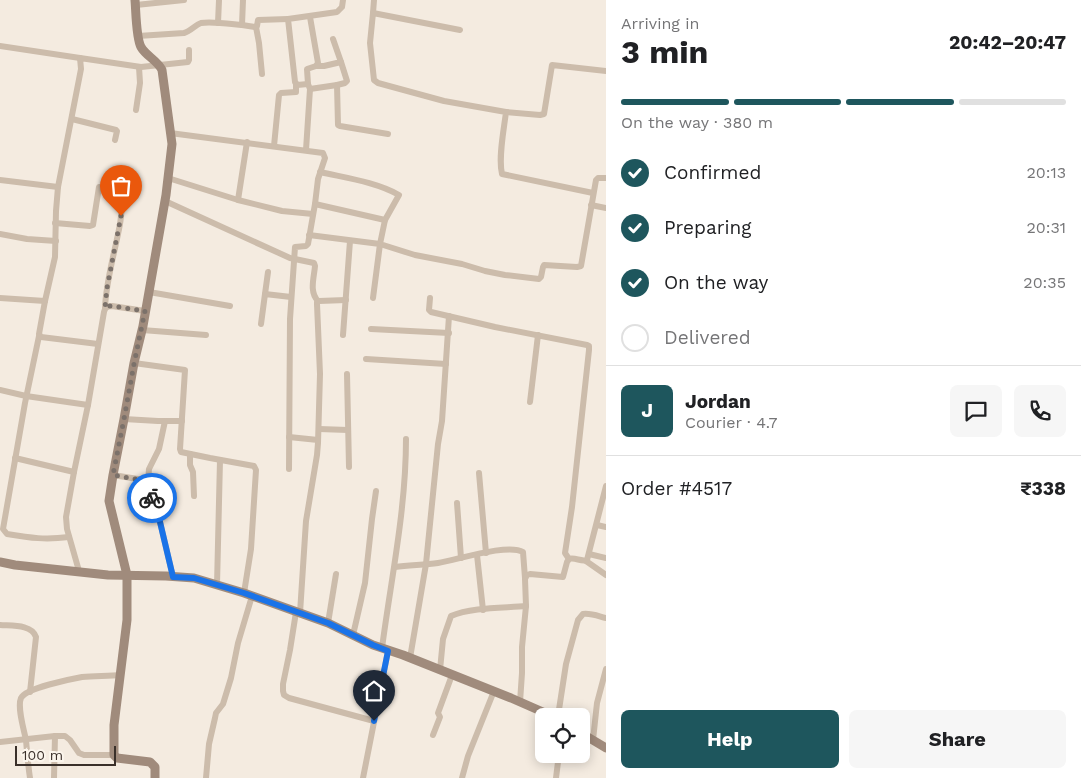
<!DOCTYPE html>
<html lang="en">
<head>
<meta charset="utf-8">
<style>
	body { margin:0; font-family:"Work Sans",sans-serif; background:#f6f6f6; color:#202124; height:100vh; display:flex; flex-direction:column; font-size:19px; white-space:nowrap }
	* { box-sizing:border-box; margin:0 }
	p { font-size:16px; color:#757577 }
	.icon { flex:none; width:28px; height:28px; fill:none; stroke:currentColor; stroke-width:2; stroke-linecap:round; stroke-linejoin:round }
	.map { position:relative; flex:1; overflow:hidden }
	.panel { display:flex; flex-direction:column; background:#fff; width:475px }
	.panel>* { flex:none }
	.buttons { position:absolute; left:535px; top:708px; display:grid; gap:10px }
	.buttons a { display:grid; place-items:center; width:55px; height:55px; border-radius:8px; background:#fff; box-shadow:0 2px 12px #0003; font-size:25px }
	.scale { position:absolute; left:15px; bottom:12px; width:101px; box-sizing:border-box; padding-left:5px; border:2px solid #3a302a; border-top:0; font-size:14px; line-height:18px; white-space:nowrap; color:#3a302a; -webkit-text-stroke:4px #fbf5ec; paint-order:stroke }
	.pin { position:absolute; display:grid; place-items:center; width:42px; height:42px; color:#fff; margin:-51px -21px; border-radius:50% 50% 50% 0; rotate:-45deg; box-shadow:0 0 5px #0007 }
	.pin .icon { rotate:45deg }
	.courier { position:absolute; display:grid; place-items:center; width:50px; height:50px; margin:-25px; border:4px solid #1a73e8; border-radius:50%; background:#fff; color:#222; box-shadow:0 1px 6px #0007 }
	.headline em { font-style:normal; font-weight:700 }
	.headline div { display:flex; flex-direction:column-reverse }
	.headline { display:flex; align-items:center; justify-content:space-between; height:85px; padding:0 15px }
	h1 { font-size:32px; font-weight:700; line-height:38px }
	.bar { display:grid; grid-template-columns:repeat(4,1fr); gap:8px 5px; align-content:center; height:60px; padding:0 15px }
	.bar i { height:6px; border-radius:4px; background:#e0e0e0 }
	.bar .current { background:#1e565d }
	.bar p { grid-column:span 4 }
	.line { display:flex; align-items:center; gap:12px; padding:0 15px; border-top:1px solid #e0e0e0 }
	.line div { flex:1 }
	.round { display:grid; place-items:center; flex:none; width:52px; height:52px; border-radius:8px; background:#f6f6f6 }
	ol { padding:0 15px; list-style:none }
	li { display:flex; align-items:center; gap:15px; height:55px }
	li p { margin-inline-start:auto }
	li .icon { padding:5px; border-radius:50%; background:#1e565d; color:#fff; stroke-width:4 }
	li:last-child { color:#757577 }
	li i { width:28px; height:28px; border:2px solid #e0e0e0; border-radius:50% }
	.action { display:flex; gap:10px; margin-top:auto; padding:10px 15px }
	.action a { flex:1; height:58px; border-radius:8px; background:#1e565d; color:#fff; font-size:20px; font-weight:700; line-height:58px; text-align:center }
	.action a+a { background:#f6f6f6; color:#202124 }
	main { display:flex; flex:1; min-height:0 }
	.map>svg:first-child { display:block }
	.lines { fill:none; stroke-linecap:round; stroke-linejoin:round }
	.street { stroke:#ccbcab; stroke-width:6 }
	.secondary { stroke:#a08b7c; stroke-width:9 }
	.done { stroke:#7b716a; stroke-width:5; stroke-dasharray:0 9 }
	.route { stroke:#1a73e8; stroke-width:6 }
</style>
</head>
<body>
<main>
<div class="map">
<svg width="606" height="778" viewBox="0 0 606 778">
	<rect width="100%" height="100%" fill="#f4ebe0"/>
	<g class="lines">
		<!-- street -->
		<g class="street">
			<path d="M 136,5 L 184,0"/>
			<path d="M 373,13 L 374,0"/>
			<path d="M 218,23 L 219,0"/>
			<path d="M 242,25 L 255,27 L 257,26 L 258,20 L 288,19"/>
			<path d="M 256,27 L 259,43 L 262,74"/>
			<path d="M 460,30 L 373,13 L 370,43 L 374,80 L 378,83 L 444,101 L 506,112 C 504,129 498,158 502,174 L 593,193"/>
			<path d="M 138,36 L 184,33 C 191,31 195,25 201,23 C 211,21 231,24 242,25 L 243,0"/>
			<path d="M 0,46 L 80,58"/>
			<path d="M 341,62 L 347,81 L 345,83 L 337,85 L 338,125 L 340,126 L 388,134"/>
			<path d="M 317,66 L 324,66 L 341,62 L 333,39"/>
			<path d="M 308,84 L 307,69 L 316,66 L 318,63 L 310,17"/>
			<path d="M 310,89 L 337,85"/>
			<path d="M 136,110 L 140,83 L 139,67"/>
			<path d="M 506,112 L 540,115 L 544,114 L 552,65 L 606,71"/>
			<path d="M 72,119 L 116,130 L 117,131 L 115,140"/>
			<path d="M 170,133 L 323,153 L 325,158 L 318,179 L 315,204"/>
			<path d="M 247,142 L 238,200 L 282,211 L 313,214"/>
			<path d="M 274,146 L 279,95 L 281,93 L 296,92 L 296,84"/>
			<path d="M 306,150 L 310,89 L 308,84 L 297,85 L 295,82 L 288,19 L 337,12 L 342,7 L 343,0"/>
			<path d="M 320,172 C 346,178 376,182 399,195 L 385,220 L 380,244 L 415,255 L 462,264 L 485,271 L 505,275 L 539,279 L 541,277 L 543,267 L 544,265 L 577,267 L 581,266 L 596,180 L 598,178 L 606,178"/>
			<path d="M 168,178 L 238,200"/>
			<path d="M 0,180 L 58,187"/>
			<path d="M 165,201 L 290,258 L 314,263 L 315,266 C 314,278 309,292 318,301"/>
			<path d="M 591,205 L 606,208"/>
			<path d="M 55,223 L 90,226 L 93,225 L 99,187"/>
			<path d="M 0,234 L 27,239 L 56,241"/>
			<path d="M 309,235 L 380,244 L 373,298"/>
			<path d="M 149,292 L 230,306"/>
			<path d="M 265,294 L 268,272"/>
			<path d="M 0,298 L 45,301"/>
			<path d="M 430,298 L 429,310 L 431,312 L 495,327 L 587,345 L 589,346 L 589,350 L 572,507 L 565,553 L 569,559"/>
			<path d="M 105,308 C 106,280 115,252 120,224 C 122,213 121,201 126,190"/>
			<path d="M 261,324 L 265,294 L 291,297"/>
			<path d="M 371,329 L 449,333"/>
			<path d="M 142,330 L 206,335"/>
			<path d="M 343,335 L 350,241"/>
			<path d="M 39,336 L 25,403 L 3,529 L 7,534 C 31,538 45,540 69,537"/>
			<path d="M 98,344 L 41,337 L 39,334 L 45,301 L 55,257 L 56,211 L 58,187 L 81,69 L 80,58 L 141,67 L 188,62 L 189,60 L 189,50"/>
			<path d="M 366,359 L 446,364"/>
			<path d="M 134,363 L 185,370 L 180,449 L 181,452 L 210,458 L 254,466 L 256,470 L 251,549 L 244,593"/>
			<path d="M 347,374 L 349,467"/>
			<path d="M 0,390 L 26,396 L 88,405"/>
			<path d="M 530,402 L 538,335"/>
			<path d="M 124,419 L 158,421 L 182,421"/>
			<path d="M 319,429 L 348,430"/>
			<path d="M 289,437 L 318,440"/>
			<path d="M 190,454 L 190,465 L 193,472 L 194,496"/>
			<path d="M 15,458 L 74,472"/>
			<path d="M 289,469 L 290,319 L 295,247 L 306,246 L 308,244 L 315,204 L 385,220"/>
			<path d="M 479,473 L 486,553"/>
			<path d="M 113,475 L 144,480 L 149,484 L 152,498 L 160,522 L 173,577"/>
			<path d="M 148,482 L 149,469 L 159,449 L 165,421"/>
			<path d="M 457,503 L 461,558"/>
			<path d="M 597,525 L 606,527"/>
			<path d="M 589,554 L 606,558"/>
			<path d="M 477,555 L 483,610"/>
			<path d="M 586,561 L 606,575"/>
			<path d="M 395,567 C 409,565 424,565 438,563 C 457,560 508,543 523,552 L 525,578"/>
			<path d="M 79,571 L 67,529 L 66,517 L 74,472 L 88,405 L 104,312 C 105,308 107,306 112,306 L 145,311"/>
			<path d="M 217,585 L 220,460"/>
			<path d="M 296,612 L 290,650 L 283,684 L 283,691 L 284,695 L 289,698 L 374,721"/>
			<path d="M 300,613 L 306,521 L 317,455 L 318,443 L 320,374 L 317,304 L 317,302 L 319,301 L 346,300"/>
			<path d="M 328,623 L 336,574"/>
			<path d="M 0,625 C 11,626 32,624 36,637 L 30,692"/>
			<path d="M 353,635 L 365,583 L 372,519 L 376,491"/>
			<path d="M 382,648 C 391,579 406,510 406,439"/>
			<path d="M 410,658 L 426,564 L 438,444 L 442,421 L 449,316"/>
			<path d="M 440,670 L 443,639 L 451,616 C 471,607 504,608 526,606"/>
			<path d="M 520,702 L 522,673 L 522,647 L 526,606 L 525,579 L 527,575 L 530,574 L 563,577 L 567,562 L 569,559 C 575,557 581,562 587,560 L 606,486"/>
			<path d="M 558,716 L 566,664 L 578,620 L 583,614 C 591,613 598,616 606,618"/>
			<path d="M 433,735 L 440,717 L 438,713 L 452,675"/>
			<path d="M 593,740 L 597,703 L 606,669"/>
			<path d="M 0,742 L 55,736 L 65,736 L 70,740 L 79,753 L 84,755 L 114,755"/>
			<path d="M 30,778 C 28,765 27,752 26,740 C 24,730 17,707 21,698 C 26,688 71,679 82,677 C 95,676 108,676 121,675"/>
			<path d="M 54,778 L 55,736"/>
			<path d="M 206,778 L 209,744 L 215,718 L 216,713 L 223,704 L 231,678 L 238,643 L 252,596"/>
			<path d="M 363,778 L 388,651"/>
			<path d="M 462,778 L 468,756 L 494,691"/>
			<path d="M 556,778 L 559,754"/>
		</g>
		<!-- secondary -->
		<g class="secondary">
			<path d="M 135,0 C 136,11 136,38 141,47 C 146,56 157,60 162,70 L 172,144 L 166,195 L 143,326 L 134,363 L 124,419 L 113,475 L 109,501 L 127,575 L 127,620 L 114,725 L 114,755 L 117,758 L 150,762 L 155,767 L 155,778"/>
			<path d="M 0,562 L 15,565 L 108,575 L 166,576 L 194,578 L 244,593 L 328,623 L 373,645 L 403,655 L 511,698 L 552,716"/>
			<path d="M 581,733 L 606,748"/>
		</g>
	</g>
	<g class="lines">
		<!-- done -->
		<path class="done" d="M 121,216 L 107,288 L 105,308 L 108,306 L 112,306 L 145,311 L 134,364 L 124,419 L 113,475 L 146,481 L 149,484 L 152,498"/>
		<!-- route -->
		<path class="route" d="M 152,498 L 160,522 L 173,577 L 194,578 L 244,593 L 328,623 L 373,645 L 388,651 L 374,721"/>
	</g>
</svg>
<div class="buttons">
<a><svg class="icon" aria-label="locate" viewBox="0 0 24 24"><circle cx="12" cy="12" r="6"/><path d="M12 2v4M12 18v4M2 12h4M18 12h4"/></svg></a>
</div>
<div class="scale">100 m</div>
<div class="pin" style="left:121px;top:216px;background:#ea580c"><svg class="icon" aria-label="bag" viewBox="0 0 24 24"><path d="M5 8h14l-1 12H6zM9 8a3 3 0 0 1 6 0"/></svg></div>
<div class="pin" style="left:374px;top:721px;background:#1f2937"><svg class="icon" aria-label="home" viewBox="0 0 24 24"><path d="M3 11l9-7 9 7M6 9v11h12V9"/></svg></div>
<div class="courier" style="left:152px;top:498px"><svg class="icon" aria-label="bike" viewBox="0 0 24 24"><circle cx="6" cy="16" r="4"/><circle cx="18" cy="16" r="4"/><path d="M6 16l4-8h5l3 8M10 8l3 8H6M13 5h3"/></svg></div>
</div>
<section class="panel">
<div class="headline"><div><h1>3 min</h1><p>Arriving in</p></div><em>20:42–20:47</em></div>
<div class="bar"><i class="current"></i><i class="current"></i><i class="current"></i><i></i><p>On the way · 380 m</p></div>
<ol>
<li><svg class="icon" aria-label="check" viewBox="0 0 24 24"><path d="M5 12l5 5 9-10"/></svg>Confirmed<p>20:13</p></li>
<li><svg class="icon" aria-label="check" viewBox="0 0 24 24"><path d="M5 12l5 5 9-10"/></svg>Preparing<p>20:31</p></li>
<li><svg class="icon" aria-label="check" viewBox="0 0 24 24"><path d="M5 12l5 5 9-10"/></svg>On the way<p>20:35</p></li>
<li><i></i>Delivered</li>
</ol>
<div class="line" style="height:90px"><b class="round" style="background:#1e565d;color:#fff">J</b><div><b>Jordan</b><p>Courier · 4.7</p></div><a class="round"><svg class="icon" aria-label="chat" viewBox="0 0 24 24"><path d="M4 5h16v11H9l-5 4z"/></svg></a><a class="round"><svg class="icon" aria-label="phone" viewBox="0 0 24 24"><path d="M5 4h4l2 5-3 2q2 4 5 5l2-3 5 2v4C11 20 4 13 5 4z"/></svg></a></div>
<div class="line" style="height:65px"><div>Order #4517</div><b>₹338</b></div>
<div class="action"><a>Help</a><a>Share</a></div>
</section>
</main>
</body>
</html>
